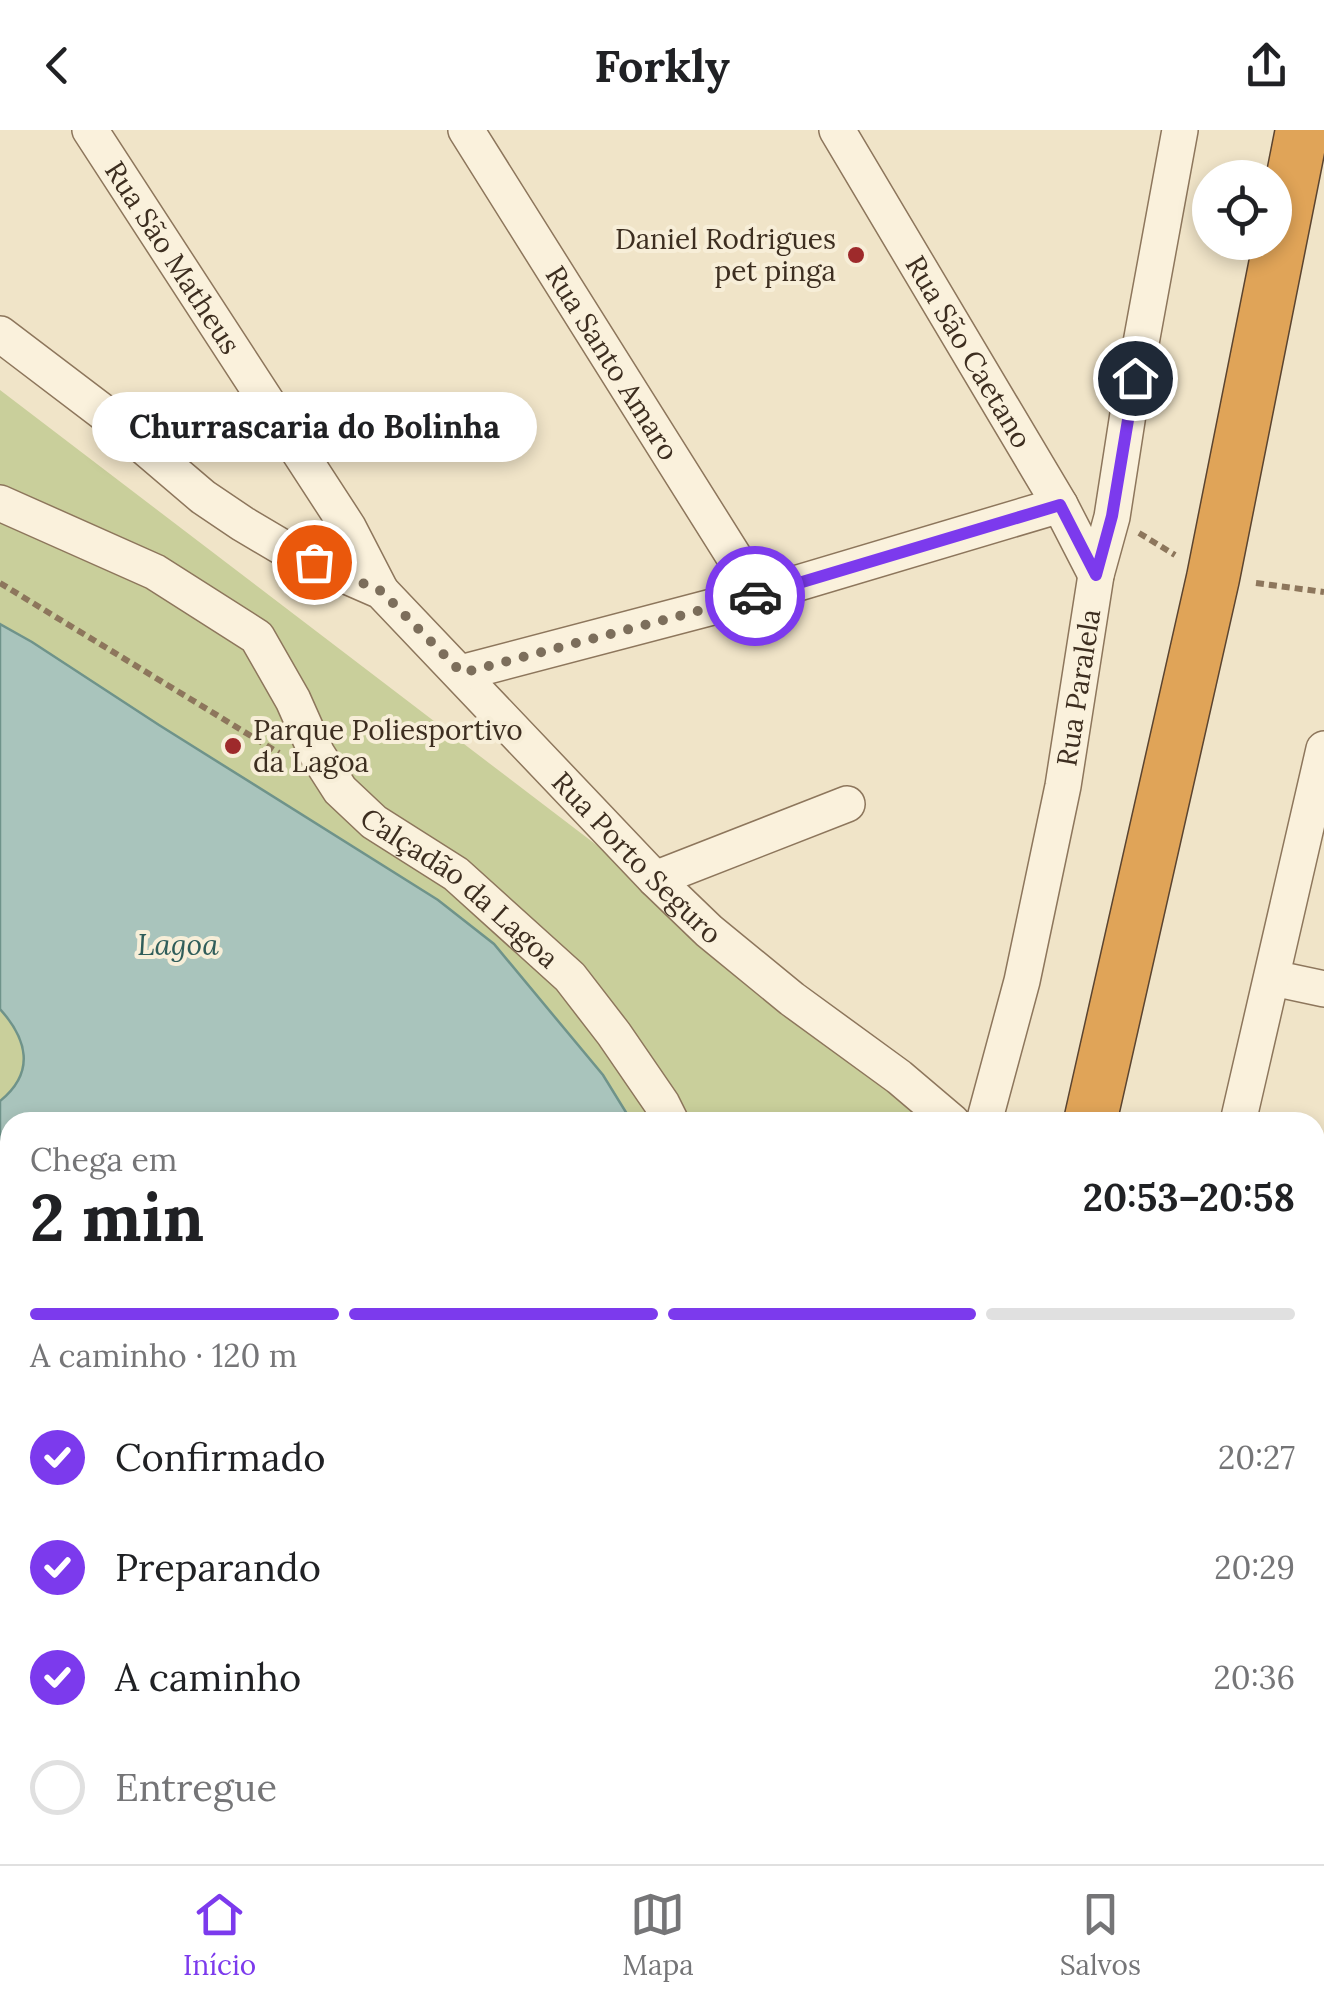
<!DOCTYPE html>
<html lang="pt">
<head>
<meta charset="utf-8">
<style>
	body { margin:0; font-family:Lora,serif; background:#f2f2f2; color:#202124; height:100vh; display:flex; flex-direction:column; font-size:38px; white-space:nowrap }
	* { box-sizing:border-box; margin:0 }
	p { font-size:32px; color:#757577 }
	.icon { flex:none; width:55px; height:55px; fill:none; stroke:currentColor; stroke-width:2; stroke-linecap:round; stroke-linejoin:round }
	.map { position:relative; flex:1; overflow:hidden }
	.drawer { position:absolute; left:0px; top:982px; width:1325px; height:752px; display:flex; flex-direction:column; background:#fff; border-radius:30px 30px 0 0; box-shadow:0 5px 15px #0003 }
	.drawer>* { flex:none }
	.fabs { position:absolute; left:1192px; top:30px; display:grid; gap:20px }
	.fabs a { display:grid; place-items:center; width:100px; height:100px; border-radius:50%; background:#fff; box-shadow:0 5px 15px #0003; font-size:50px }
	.pin { position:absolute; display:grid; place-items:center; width:85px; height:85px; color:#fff; margin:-42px; border:5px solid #fff; border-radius:50%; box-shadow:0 2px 10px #0007 }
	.courier { position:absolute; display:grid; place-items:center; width:100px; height:100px; margin:-50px; border:8px solid #7c3aed; border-radius:50%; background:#fff; color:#222; box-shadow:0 2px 12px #0007 }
	.bubble { position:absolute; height:70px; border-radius:35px; background:#fff; box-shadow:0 5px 15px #0003; font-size:32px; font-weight:700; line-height:70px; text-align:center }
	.overview em { font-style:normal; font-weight:700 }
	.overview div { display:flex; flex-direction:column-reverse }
	.overview { display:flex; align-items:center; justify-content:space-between; height:170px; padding:0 30px }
	h1 { font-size:65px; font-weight:700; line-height:75px }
	.bar { display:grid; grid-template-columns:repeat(4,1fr); gap:15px 10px; align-content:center; height:120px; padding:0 30px }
	.bar i { height:12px; border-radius:8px; background:#e0e0e0 }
	.bar .on { background:#7c3aed }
	.bar p { grid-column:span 4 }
	ol { padding:0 30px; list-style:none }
	li { display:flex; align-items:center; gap:30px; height:110px }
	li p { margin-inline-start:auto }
	li .icon { padding:10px; border-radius:50%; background:#7c3aed; color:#fff; stroke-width:4 }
	li:last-child { color:#757577 }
	li i { width:55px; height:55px; border:5px solid #e0e0e0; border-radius:50% }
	header { display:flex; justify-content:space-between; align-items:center; height:130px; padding:0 30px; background:#fff; font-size:45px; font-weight:700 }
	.menu { display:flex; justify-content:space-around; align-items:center; height:140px; border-top:2px solid #e0e0e0; background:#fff; font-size:28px; color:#757577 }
	.menu a { display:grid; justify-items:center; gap:5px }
	.menu .on { color:#7c3aed }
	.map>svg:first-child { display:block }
	.green { fill:#c9cf9b }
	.water { fill:#a9c4bc; stroke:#6f938a; stroke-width:2.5 }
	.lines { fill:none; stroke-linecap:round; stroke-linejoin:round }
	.minor-casing { stroke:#8d765c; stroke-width:38 }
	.major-casing { stroke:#5b4430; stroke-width:48 }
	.highway-casing { stroke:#5b4430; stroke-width:55 }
	.path { stroke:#8d765c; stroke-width:6; stroke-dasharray:8 5; stroke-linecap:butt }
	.minor { stroke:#faf1dc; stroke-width:35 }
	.major { stroke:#f3d9a0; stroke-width:45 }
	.highway { stroke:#e0a458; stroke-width:52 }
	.done { stroke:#7c6e5b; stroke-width:10; stroke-dasharray:0 18 }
	.route { stroke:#7c3aed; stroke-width:12 }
	.poi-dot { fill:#9e2a2b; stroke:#f7eed8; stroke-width:4 }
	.labels { text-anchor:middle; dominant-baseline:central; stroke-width:8; stroke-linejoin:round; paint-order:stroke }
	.poi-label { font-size:28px; fill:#3d2e20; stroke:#f7eed8; text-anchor:end }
	.street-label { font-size:28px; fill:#3d2e20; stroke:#f7eed8 }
	.water-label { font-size:30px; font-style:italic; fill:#2f5d5a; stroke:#f7eed8 }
</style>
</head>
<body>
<header><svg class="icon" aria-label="back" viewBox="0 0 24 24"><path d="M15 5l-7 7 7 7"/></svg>Forkly<svg class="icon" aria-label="share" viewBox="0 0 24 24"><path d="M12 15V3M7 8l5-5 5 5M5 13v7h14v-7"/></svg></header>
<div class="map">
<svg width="1324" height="1734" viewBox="0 0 1324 1734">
	<rect width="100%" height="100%" fill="#f0e4c8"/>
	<!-- green -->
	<g class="green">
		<path d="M 0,260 L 932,971 L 937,992 L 10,992 L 10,1420 L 0,1413 Z"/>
		<path d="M 320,1725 L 791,1725 L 789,1734 L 328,1734 Z"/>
	</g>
	<!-- water -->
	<path class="water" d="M 0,494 L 32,512 L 159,595 L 438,770 L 494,814 L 603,945 L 632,992 L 10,992 L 10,1256 L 0,1252 L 0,971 C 36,942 27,909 0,879 Z"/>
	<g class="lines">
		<!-- minor casing -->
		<g class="minor-casing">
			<g id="minor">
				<path id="s1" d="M 90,0 L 348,397 L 381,461"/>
				<path id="s2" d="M 466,0 L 758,465"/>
				<path id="s3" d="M 837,0 L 1060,375 L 1096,445"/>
				<path id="s4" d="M 0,204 L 108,286 L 203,367 L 243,394 L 287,420 L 381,461 L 655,749 L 709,801 L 792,869 L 899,947 L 952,992"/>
				<path id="s5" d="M 0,373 L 155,442 L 257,507 L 293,570 L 317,624 L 340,660 L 374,692 L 456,744 L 570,847 L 614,904 L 662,974 L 671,992"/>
				<path d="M 461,543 L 758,465 L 1060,375"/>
				<path d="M 655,749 L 847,674"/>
				<path d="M 1273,848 L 1324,859"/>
				<path id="s6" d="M 984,992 L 1022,851 L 1063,656 L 1096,445 L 1112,387 L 1128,284 L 1180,0"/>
				<path d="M 1238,992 L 1324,619"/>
				<path d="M 1315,1226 L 1324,1228"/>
				<path d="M 0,1291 L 10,1295"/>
				<path d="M 0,1595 L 10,1605"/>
				<path d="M 1315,1646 L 1324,1648"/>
				<path d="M 127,1725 L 136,1734"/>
				<path d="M 41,1734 L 50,1725"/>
				<path d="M 814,1734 L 816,1725"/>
				<path d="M 1054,1734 L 1056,1725"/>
			</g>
		</g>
		<!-- major casing -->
		<g class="major-casing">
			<g id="major">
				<path d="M 0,1454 L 10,1465"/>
				<path d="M 0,1501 L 10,1511"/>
				<path d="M 213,1725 L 222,1734"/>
				<path d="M 265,1725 L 274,1734"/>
			</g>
		</g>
		<!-- highway casing -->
		<g class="highway-casing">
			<g id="highway">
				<path d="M 1090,992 L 1213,448 L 1302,0"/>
				<path d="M 923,1734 L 925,1725"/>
			</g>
		</g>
		<!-- path -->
		<g class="path">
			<path d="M 1139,403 L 1175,425"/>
			<path d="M 0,453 L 279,623"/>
			<path d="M 1256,453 L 1324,462"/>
		</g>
		<!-- minor -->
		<use href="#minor" class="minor"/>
		<!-- major -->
		<use href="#major" class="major"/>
		<!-- highway -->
		<use href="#highway" class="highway"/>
	</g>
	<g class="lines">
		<!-- done -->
		<path class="done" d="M 314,432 L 381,461 L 462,543 L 755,466"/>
		<!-- route -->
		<path class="route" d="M 755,466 L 1060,375 L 1096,445 L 1112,386 L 1135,248"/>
	</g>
	<!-- markers -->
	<g class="poi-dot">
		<circle cx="856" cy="125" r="10"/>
		<circle cx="233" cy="616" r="10"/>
	</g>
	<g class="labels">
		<!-- poi labels -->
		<g class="poi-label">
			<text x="836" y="109">Daniel Rodrigues<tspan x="836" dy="32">pet pinga</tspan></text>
			<text x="253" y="600" text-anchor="start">Parque Poliesportivo<tspan x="253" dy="32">da Lagoa</tspan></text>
		</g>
		<!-- street labels -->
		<g class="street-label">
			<text stroke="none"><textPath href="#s1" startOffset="152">Rua São Matheus</textPath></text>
			<text stroke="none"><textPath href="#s3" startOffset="258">Rua São Caetano</textPath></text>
			<text stroke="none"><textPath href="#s2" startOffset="275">Rua Santo Amaro</textPath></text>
			<text stroke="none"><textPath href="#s6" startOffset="445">Rua Paralela</textPath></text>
			<text stroke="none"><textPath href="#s4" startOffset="832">Rua Porto Seguro</textPath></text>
			<text stroke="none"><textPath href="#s5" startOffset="620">Calçadão da Lagoa</textPath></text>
		</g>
		<!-- water labels -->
		<g class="water-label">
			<text x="178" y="814">Lagoa</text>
		</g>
	</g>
</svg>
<div class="fabs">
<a><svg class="icon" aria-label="locate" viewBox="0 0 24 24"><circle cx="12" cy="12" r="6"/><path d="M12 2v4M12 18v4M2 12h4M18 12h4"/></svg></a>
</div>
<div class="pin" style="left:314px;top:432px;background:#ea580c"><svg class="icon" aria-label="bag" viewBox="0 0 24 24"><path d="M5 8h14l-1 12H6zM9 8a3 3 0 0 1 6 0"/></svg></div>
<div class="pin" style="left:1135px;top:248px;background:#1f2937"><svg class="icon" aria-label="home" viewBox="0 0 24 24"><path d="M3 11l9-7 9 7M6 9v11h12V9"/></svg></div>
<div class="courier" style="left:755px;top:466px"><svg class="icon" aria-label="car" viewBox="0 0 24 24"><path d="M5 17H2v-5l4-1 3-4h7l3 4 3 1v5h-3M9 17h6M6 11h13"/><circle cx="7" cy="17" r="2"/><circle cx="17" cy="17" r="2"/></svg></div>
<div class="bubble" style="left:92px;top:262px;width:445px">Churrascaria do Bolinha</div>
<section class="drawer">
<div class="overview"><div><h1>2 min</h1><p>Chega em</p></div><em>20:53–20:58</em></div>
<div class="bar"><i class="on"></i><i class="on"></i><i class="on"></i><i></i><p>A caminho · 120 m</p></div>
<ol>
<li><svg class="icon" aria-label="check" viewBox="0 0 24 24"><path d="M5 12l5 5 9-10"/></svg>Confirmado<p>20:27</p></li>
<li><svg class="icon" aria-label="check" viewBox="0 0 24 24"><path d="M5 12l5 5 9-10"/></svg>Preparando<p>20:29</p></li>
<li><svg class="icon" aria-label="check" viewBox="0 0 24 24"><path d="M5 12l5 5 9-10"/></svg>A caminho<p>20:36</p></li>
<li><i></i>Entregue</li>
</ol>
</section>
</div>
<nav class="menu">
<a class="on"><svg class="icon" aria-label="home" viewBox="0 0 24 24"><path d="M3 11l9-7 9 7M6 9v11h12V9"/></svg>Início</a>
<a><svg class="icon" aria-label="map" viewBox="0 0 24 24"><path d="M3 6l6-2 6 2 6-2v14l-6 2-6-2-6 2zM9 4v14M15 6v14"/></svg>Mapa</a>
<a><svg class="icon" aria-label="saved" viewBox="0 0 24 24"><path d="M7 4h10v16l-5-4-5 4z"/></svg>Salvos</a>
</nav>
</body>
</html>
